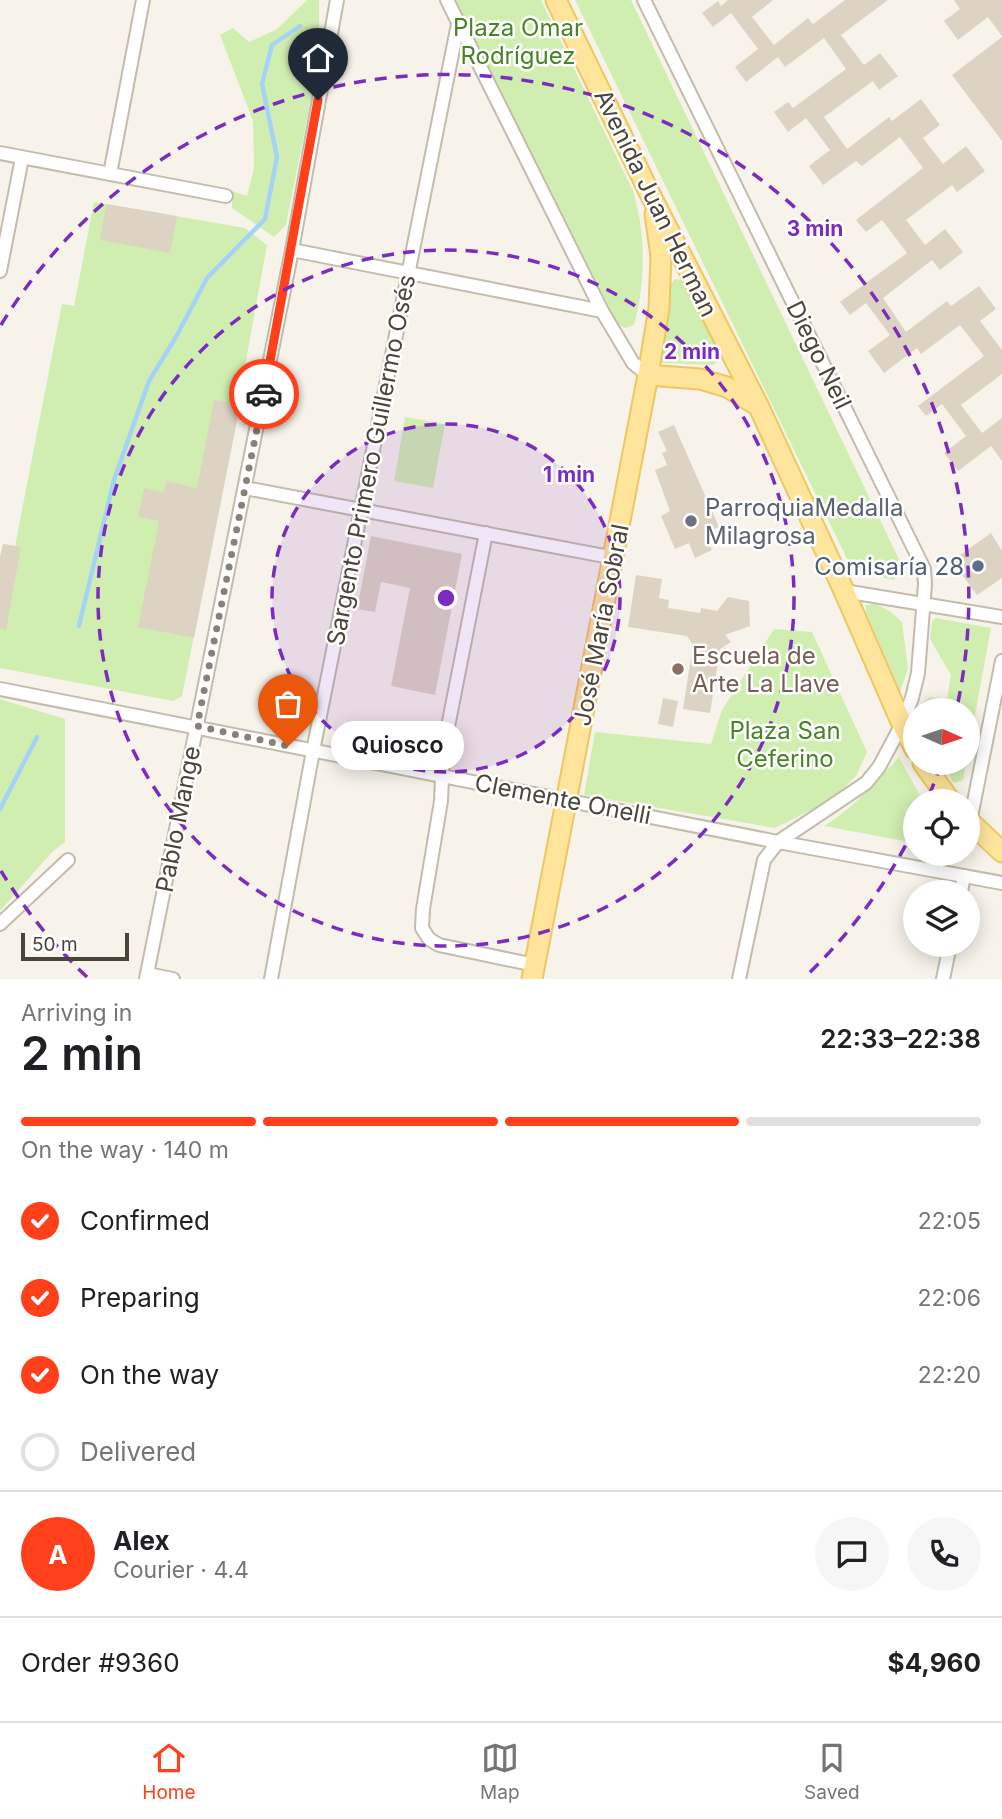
<!DOCTYPE html>
<html lang="en">
<head>
<meta charset="utf-8">
<style>
	body { margin:0; font-family:Inter,sans-serif; background:#f6f6f6; color:#202124; height:100vh; display:flex; flex-direction:column; font-size:26px; white-space:nowrap }
	* { box-sizing:border-box; margin:0 }
	p { font-size:23px; color:#757577 }
	.icon { flex:none; width:38px; height:38px; fill:none; stroke:currentColor; stroke-width:2; stroke-linecap:round; stroke-linejoin:round }
	.map { position:relative; height:979px; overflow:hidden }
	.panel { display:flex; flex-direction:column; background:#fff; flex:1 }
	.panel>* { flex:none }
	.needle { width:46px; rotate:93deg }
	.controls { position:absolute; left:903px; top:698px; display:grid; gap:14px }
	.controls a { display:grid; place-items:center; width:77px; height:77px; border-radius:50%; background:#fff; box-shadow:0 4px 18px #0003; font-size:35px }
	.scale { position:absolute; left:21px; bottom:18px; width:108px; box-sizing:border-box; padding-left:7px; border:4px solid #4c4438; border-top:0; font-size:19px; line-height:24px; white-space:nowrap; color:#4c4438; -webkit-text-stroke:5px #fff; paint-order:stroke }
	.pin { position:absolute; display:grid; place-items:center; width:60px; height:60px; color:#fff; margin:-72px -30px; border-radius:50% 50% 50% 0; rotate:-45deg; box-shadow:0 0 7px #0007 }
	.pin .icon { rotate:45deg }
	.courier { position:absolute; display:grid; place-items:center; width:70px; height:70px; margin:-35px; border:5px solid #ff401a; border-radius:50%; background:#fff; color:#222; box-shadow:0 2px 9px #0007 }
	.bubble { position:absolute; height:49px; border-radius:24px; background:#fff; box-shadow:0 4px 18px #0003; font-size:23px; font-weight:600; line-height:49px; text-align:center }
	.headline em { font-style:normal; font-weight:600 }
	.headline div { display:flex; flex-direction:column-reverse }
	.headline { display:flex; align-items:center; justify-content:space-between; height:119px; padding:0 21px }
	h1 { font-size:46px; font-weight:600; line-height:52px }
	.bar { display:grid; grid-template-columns:repeat(4,1fr); gap:10px 7px; align-content:center; height:84px; padding:0 21px }
	.bar i { height:9px; border-radius:5px; background:#e0e0e0 }
	.bar .current { background:#ff401a }
	.bar p { grid-column:span 4 }
	.line { display:flex; align-items:center; gap:18px; padding:0 21px; border-top:2px solid #e0e0e0 }
	.line div { flex:1 }
	.round { display:grid; place-items:center; flex:none; width:74px; height:74px; border-radius:37px; background:#f6f6f6 }
	ol { padding:0 21px; list-style:none }
	li { display:flex; align-items:center; gap:21px; height:77px }
	li p { margin-inline-start:auto }
	li .icon { padding:7px; border-radius:50%; background:#ff401a; color:#fff; stroke-width:4 }
	li:last-child { color:#757577 }
	li i { width:38px; height:38px; border:4px solid #e0e0e0; border-radius:50% }
	.tab-bar { display:flex; justify-content:space-around; align-items:center; height:98px; border-top:2px solid #e0e0e0; background:#fff; font-size:19px; color:#757577 }
	.tab-bar a { display:grid; justify-items:center; gap:4px }
	.tab-bar .current { color:#ff401a }
	.map>svg:first-child { display:block }
	.green { fill:#d1eeb1 }
	.lines { fill:none; stroke-linecap:round; stroke-linejoin:round }
	.stream { stroke:#a4d3f7; stroke-width:4.5 }
	.building { fill:#ddd3c2 }
	.street-casing { stroke:#c3bcac; stroke-width:16 }
	.primary-casing { stroke:#efc761; stroke-width:23 }
	.street { stroke:#fff; stroke-width:12 }
	.primary { stroke:#ffe49c; stroke-width:19 }
	.done { stroke:#888177; stroke-width:7; stroke-dasharray:0 12.6 }
	.route { stroke:#ff401a; stroke-width:9 }
	.ring { fill:none; stroke:#7b2cbf; stroke-width:3.5; stroke-dasharray:12 9 }
	.worship-dot { fill:#6b7280; stroke:#fff; stroke-width:2.5 }
	.service-dot { fill:#5c6f8a; stroke:#fff; stroke-width:2.5 }
	.education-dot { fill:#8d6e63; stroke:#fff; stroke-width:2.5 }
	.labels { text-anchor:middle; dominant-baseline:central; stroke-width:5; stroke-linejoin:round; paint-order:stroke }
	.park-label { font-size:24px; fill:#478524; stroke:#fff }
	.street-label { font-size:24px; fill:#4c4438; stroke:#fff }
	.worship-label { font-size:24px; fill:#5b616d; stroke:#fff; text-anchor:start }
	.service-label { font-size:24px; fill:#4e5e75; stroke:#fff; text-anchor:end }
	.education-label { font-size:24px; fill:#785e54; stroke:#fff; text-anchor:start }
	.centre { fill:#7b2cbf; stroke:#fff; stroke-width:3.5 }
	.ring-label { font-size:21px; text-anchor:middle; font-weight:bold; fill:#7b2cbf; stroke:#fff; stroke-width:5; stroke-linejoin:round; paint-order:stroke }
</style>
</head>
<body>
<div class="map">
<svg width="1002" height="979" viewBox="0 0 1002 979">
	<rect width="100%" height="100%" fill="#f7f3eb"/>
	<!-- green -->
	<g class="green">
		<path d="M 307,0 L 319,0 L 319,59 L 286,225 L 274,237 L 232,208 L 232,191 L 247,196 L 254,168 L 253,121 L 220,35 L 233,28 L 249,42 L 277,29 Z"/>
		<path d="M 455,0 L 541,0 L 633,191 C 646,235 646,280 634,325 L 625,328 L 617,323 Z"/>
		<path d="M 575,0 L 631,0 L 905,572 L 893,580 L 852,569 Z"/>
		<path d="M 94,202 L 245,228 L 267,245 L 238,404 L 240,405 L 182,696 L 173,701 L 0,668 L 0,557 L 3,544 L 15,546 L 62,304 L 74,306 Z"/>
		<path d="M 675,279 L 684,280 L 689,286 L 720,353 L 721,359 L 713,365 L 661,363 L 671,284 Z"/>
		<path d="M 405,417 L 445,424 L 433,488 L 394,481 Z"/>
		<path d="M 876,604 L 891,612 L 902,622 L 908,669 L 900,692 L 866,612 L 866,605 Z"/>
		<path d="M 936,618 L 991,628 L 968,753 L 968,710 L 920,710 L 921,704 L 930,697 L 947,699 L 951,675 L 930,639 L 932,621 Z"/>
		<path d="M 774,629 L 812,632 L 867,752 L 856,776 L 833,799 L 775,828 L 584,795 L 595,732 L 711,744 L 722,710 Z"/>
		<path d="M 0,699 L 65,719 L 65,842 L 52,852 L 0,911 Z"/>
		<path d="M 899,757 L 923,801 L 915,802 L 915,843 L 824,826 C 854,808 875,783 899,757 Z"/>
		<path d="M 941,763 L 966,763 L 963,780 L 954,783 Z"/>
	</g>
	<g class="lines">
		<!-- stream -->
		<g class="stream">
			<path d="M 79,626 L 114,480 L 149,381 L 176,337 L 207,278 L 265,219 L 277,157 L 262,84 L 272,45 L 300,26"/>
			<path d="M 0,809 L 37,737"/>
		</g>
	</g>
	<!-- building -->
	<g class="building">
		<path d="M 728,0 L 773,0 L 752,17 L 774,45 L 808,18 L 813,24 L 845,0 L 888,0 L 841,35 L 864,65 L 880,53 L 898,76 L 879,90 L 873,81 L 824,117 L 847,149 L 889,117 L 892,121 L 921,99 L 940,125 L 923,138 L 943,164 L 966,146 L 985,171 L 957,192 L 952,185 L 906,220 L 925,245 L 945,229 L 963,252 L 940,270 L 932,260 L 883,298 L 906,332 L 947,301 L 951,306 L 979,286 L 996,309 L 980,321 L 1002,350 L 1002,374 L 961,405 L 982,433 L 1002,418 L 1002,461 L 991,446 L 958,471 L 944,453 L 966,436 L 942,404 L 926,416 L 918,406 L 984,356 L 960,325 L 921,354 L 917,348 L 884,373 L 868,351 L 890,335 L 866,303 L 850,315 L 840,302 L 907,253 L 882,220 L 866,232 L 856,220 L 923,168 L 900,137 L 862,166 L 856,161 L 823,185 L 809,166 L 830,150 L 806,118 L 788,132 L 774,112 L 788,102 L 793,108 L 846,69 L 824,38 L 785,67 L 778,57 L 746,82 L 735,67 L 758,49 L 731,13 L 713,27 L 702,13 L 718,1 L 721,6 Z"/>
		<path d="M 954,0 L 1002,0 L 1002,36 L 988,17 L 958,40 L 944,21 L 960,9 Z"/>
		<path d="M 1002,37 L 1002,141 L 952,75 Z"/>
		<path d="M 106,204 L 177,216 L 170,253 L 100,240 Z"/>
		<path d="M 214,400 L 240,405 L 194,638 L 138,627 L 159,521 L 138,517 L 144,488 L 164,492 L 166,481 L 197,488 Z"/>
		<path d="M 674,425 L 719,527 L 705,534 L 712,550 L 695,558 L 689,543 L 675,549 L 661,516 L 670,511 L 655,470 L 667,465 L 662,453 L 667,451 L 658,432 Z"/>
		<path d="M 991,533 L 1002,551 L 1002,578 L 977,595 L 952,561 Z"/>
		<path d="M 371,536 L 462,554 L 435,695 L 391,686 L 410,588 L 381,582 L 375,612 L 357,609 Z"/>
		<path d="M 3,544 L 21,547 L 6,630 L 0,629 L 0,557 Z"/>
		<path d="M 636,575 L 662,579 L 659,598 L 669,600 L 668,608 L 700,613 L 701,608 L 717,611 L 728,597 L 749,601 L 750,626 L 725,635 L 731,642 L 720,649 L 710,713 L 683,709 L 693,645 L 687,636 L 628,627 Z"/>
		<path d="M 663,698 L 678,701 L 673,727 L 658,724 Z"/>
	</g>
	<g class="lines">
		<!-- street casing -->
		<g class="street-casing">
			<g id="street">
				<path d="M 447,0 L 602,311 L 633,363 L 648,375"/>
				<path d="M 644,0 L 924,569 L 925,584 L 918,673 L 912,698 L 902,724 L 879,767 L 866,783 L 778,842 L 764,860 L 739,979"/>
				<path d="M 0,153 L 226,196"/>
				<path d="M 110,174 L 143,0"/>
				<path d="M 292,250 L 602,311"/>
				<path d="M 0,271 L 22,158"/>
				<path d="M 245,488 L 615,558"/>
				<path d="M 486,533 L 443,752 L 441,801 L 423,909 L 422,928 L 429,939 L 439,945 L 535,965"/>
				<path d="M 844,591 L 1002,617"/>
				<path d="M 0,689 L 778,842 L 1002,883"/>
				<path d="M 970,822 L 1002,661"/>
				<path d="M 961,892 L 964,876"/>
				<path d="M 0,924 L 68,860"/>
				<path d="M 147,974 L 173,979"/>
				<path d="M 146,979 L 292,250 L 337,0"/>
				<path d="M 271,979 L 313,751 L 458,24"/>
				<path d="M 943,979 L 950,945"/>
			</g>
		</g>
		<!-- primary casing -->
		<g class="primary-casing">
			<g id="primary">
				<path d="M 556,0 L 653,200 L 758,405 L 844,591 L 902,724 L 915,749"/>
				<path d="M 648,375 L 700,379 L 727,387 L 757,405"/>
				<path d="M 923,763 L 951,802"/>
				<path d="M 968,820 L 1002,852"/>
				<path d="M 532,979 L 648,375 L 659,308 L 661,256 L 655,214"/>
			</g>
		</g>
		<!-- street -->
		<use href="#street" class="street"/>
		<!-- primary -->
		<use href="#primary" class="primary"/>
	</g>
	<g class="lines">
		<!-- done -->
		<path class="done" d="M 264,394 L 197,726 L 288,746"/>
		<!-- route -->
		<path class="route" d="M 264,394 L 318,100"/>
	</g>
	<!-- distance rings -->
	<circle cx="446" cy="598" r="174" fill="#7b2cbf" fill-opacity=".12"/>
	<g class="ring">
		<circle cx="446" cy="598" r="174"/>
		<circle cx="446" cy="598" r="348"/>
		<path d="M941 764A522 522 0 0 1 928 798M915 827A522 522 0 0 1 805 977M87 977A522 522 0 0 1 1 871M1 325A522 522 0 0 1 957 707"/>
	</g>
	<!-- markers -->
	<circle class="worship-dot" cx="691" cy="521" r="7"/>
	<circle class="service-dot" cx="978" cy="566" r="7"/>
	<circle class="education-dot" cx="678" cy="669" r="7"/>
	<g class="labels">
		<!-- park labels -->
		<g class="park-label">
			<text x="518" y="27">Plaza Omar<tspan x="518" dy="28">Rodríguez</tspan></text>
			<text x="785" y="730">Plaza San<tspan x="785" dy="28">Ceferino</tspan></text>
		</g>
		<!-- street labels -->
		<g class="street-label">
			<text transform="translate(656 203) rotate(64)">Avenida Juan Herman</text>
			<text transform="translate(819 355) rotate(64)">Diego Neil</text>
			<text transform="translate(371 460) rotate(-79)">Sargento Primero Guillermo Osés</text>
			<text transform="translate(601 625) rotate(-79)">José María Sobral</text>
			<text transform="translate(563 799) rotate(11)">Clemente Onelli</text>
			<text transform="translate(178 819) rotate(-79)">Pablo Mange</text>
		</g>
		<!-- worship labels -->
		<g class="worship-label">
			<text x="705" y="507">ParroquiaMedalla<tspan x="705" dy="28">Milagrosa</tspan></text>
		</g>
		<!-- service labels -->
		<g class="service-label">
			<text x="964" y="566">Comisaría 28</text>
		</g>
		<!-- education labels -->
		<g class="education-label">
			<text x="692" y="655">Escuela de<tspan x="692" dy="28">Arte La Llave</tspan></text>
		</g>
	</g>
	<circle cx="446" cy="598" r="10" class="centre"/>
	<g class="ring-label">
		<text x="815" y="236">3 min</text>
		<text x="692" y="359">2 min</text>
		<text x="569" y="482">1 min</text>
	</g>
</svg>
<div class="controls">
<a><svg class="needle" viewBox="-14 -14 28 28"><path d="M0-13l5 13h-10z" fill="#e53935"/><path d="M0 13l5-13h-10z" fill="#757577"/></svg></a>
<a><svg class="icon" aria-label="locate" viewBox="0 0 24 24"><circle cx="12" cy="12" r="6"/><path d="M12 2v4M12 18v4M2 12h4M18 12h4"/></svg></a>
<a><svg class="icon" aria-label="layers" viewBox="0 0 24 24"><path d="M12 4l9 5-9 5-9-5zM3 14l9 5 9-5"/></svg></a>
</div>
<div class="scale">50 m</div>
<div class="pin" style="left:288px;top:746px;background:#ea580c"><svg class="icon" aria-label="bag" viewBox="0 0 24 24"><path d="M5 8h14l-1 12H6zM9 8a3 3 0 0 1 6 0"/></svg></div>
<div class="pin" style="left:318px;top:100px;background:#1f2937"><svg class="icon" aria-label="home" viewBox="0 0 24 24"><path d="M3 11l9-7 9 7M6 9v11h12V9"/></svg></div>
<div class="courier" style="left:264px;top:394px"><svg class="icon" aria-label="car" viewBox="0 0 24 24"><path d="M5 17H2v-5l4-1 3-4h7l3 4 3 1v5h-3M9 17h6M6 11h13"/><circle cx="7" cy="17" r="2"/><circle cx="17" cy="17" r="2"/></svg></div>
<div class="bubble" style="left:331px;top:721px;width:133px">Quiosco</div>
</div>
<section class="panel">
<div class="headline"><div><h1>2 min</h1><p>Arriving in</p></div><em>22:33–22:38</em></div>
<div class="bar"><i class="current"></i><i class="current"></i><i class="current"></i><i></i><p>On the way · 140 m</p></div>
<ol>
<li><svg class="icon" aria-label="check" viewBox="0 0 24 24"><path d="M5 12l5 5 9-10"/></svg>Confirmed<p>22:05</p></li>
<li><svg class="icon" aria-label="check" viewBox="0 0 24 24"><path d="M5 12l5 5 9-10"/></svg>Preparing<p>22:06</p></li>
<li><svg class="icon" aria-label="check" viewBox="0 0 24 24"><path d="M5 12l5 5 9-10"/></svg>On the way<p>22:20</p></li>
<li><i></i>Delivered</li>
</ol>
<div class="line" style="height:126px"><b class="round" style="background:#ff401a;color:#fff">A</b><div><b>Alex</b><p>Courier · 4.4</p></div><a class="round"><svg class="icon" aria-label="chat" viewBox="0 0 24 24"><path d="M4 5h16v11H9l-5 4z"/></svg></a><a class="round"><svg class="icon" aria-label="phone" viewBox="0 0 24 24"><path d="M5 4h4l2 5-3 2q2 4 5 5l2-3 5 2v4C11 20 4 13 5 4z"/></svg></a></div>
<div class="line" style="height:91px"><div>Order #9360</div><b>$4,960</b></div>
</section>
<nav class="tab-bar">
<a class="current"><svg class="icon" aria-label="home" viewBox="0 0 24 24"><path d="M3 11l9-7 9 7M6 9v11h12V9"/></svg>Home</a>
<a><svg class="icon" aria-label="map" viewBox="0 0 24 24"><path d="M3 6l6-2 6 2 6-2v14l-6 2-6-2-6 2zM9 4v14M15 6v14"/></svg>Map</a>
<a><svg class="icon" aria-label="saved" viewBox="0 0 24 24"><path d="M7 4h10v16l-5-4-5 4z"/></svg>Saved</a>
</nav>
</body>
</html>
